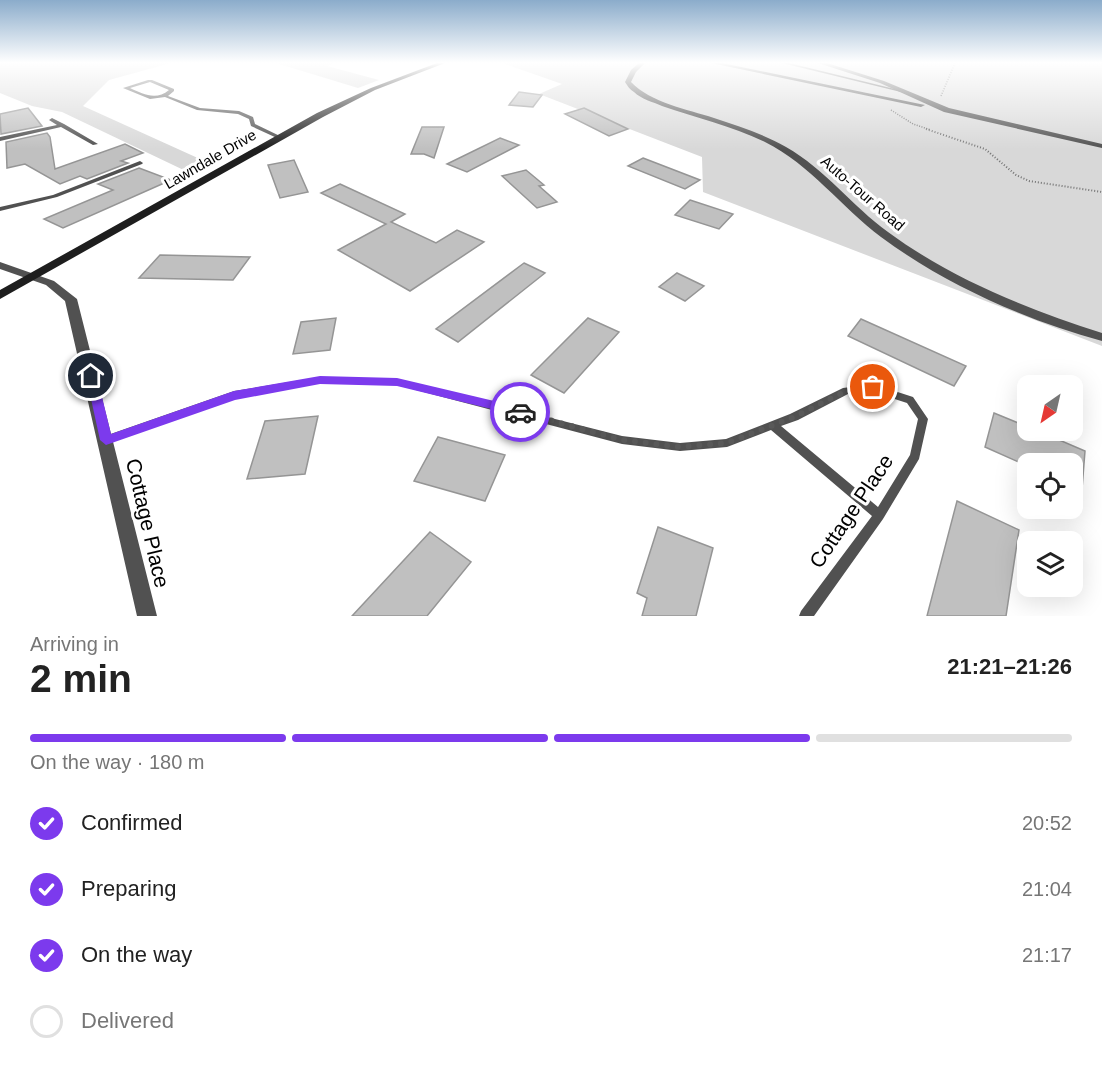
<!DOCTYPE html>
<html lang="en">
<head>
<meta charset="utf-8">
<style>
	body { margin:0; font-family:Arial,sans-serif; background:#f2f2f2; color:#222; height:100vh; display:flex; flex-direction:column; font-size:22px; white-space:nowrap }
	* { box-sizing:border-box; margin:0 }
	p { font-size:20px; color:#767676 }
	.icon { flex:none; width:33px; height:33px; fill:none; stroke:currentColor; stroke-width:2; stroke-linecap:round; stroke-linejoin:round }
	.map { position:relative; height:616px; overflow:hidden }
	.panel { display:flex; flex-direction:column; background:#fff; flex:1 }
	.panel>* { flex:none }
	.needle { width:39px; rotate:214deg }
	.controls { position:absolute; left:1017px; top:375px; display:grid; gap:12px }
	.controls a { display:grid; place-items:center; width:66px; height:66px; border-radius:12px; background:#fff; box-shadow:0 6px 24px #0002; font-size:30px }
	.pin { position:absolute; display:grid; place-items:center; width:51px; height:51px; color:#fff; margin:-26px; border:3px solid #fff; border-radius:50%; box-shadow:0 2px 6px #0007 }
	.courier { position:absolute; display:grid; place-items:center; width:60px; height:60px; margin:-30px; border:4px solid #7c3aed; border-radius:50%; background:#fff; color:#222; box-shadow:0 2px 8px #0007 }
	.overview em { font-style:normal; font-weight:600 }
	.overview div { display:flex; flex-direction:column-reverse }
	.overview { display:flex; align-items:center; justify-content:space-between; height:102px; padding:0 30px }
	h1 { font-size:39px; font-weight:600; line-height:45px }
	.bar { display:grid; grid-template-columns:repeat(4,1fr); gap:9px 6px; align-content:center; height:72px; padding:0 30px }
	.bar i { height:8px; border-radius:4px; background:#e0e0e0 }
	.bar .active { background:#7c3aed }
	.bar p { grid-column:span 4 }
	ol { padding:0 30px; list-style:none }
	li { display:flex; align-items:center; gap:18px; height:66px }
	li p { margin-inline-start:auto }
	li .icon { padding:6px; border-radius:50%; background:#7c3aed; color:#fff; stroke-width:4 }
	li:last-child { color:#767676 }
	li i { width:33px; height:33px; border:3px solid #e0e0e0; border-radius:50% }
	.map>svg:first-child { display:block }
	.green { fill:#d8d8d8 }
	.building { fill:#c0c0c0; stroke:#959595; stroke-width:1.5 }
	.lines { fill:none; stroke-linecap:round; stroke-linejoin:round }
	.path-far1 { stroke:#737373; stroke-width:1.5; stroke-dasharray:1 1.5; stroke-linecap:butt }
	.path { stroke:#737373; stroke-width:2; stroke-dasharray:1 2; stroke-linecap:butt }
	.lane { fill:#515151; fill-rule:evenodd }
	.street { fill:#515151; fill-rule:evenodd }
	.secondary { fill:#1e1e1e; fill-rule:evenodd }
	.route { fill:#7c3aed }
	.done { stroke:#595959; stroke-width:6; stroke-dasharray:0 10.8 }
	.labels { text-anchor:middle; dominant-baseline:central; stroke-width:6; stroke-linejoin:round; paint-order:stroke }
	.far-street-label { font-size:15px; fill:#000; stroke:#fff }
	.near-street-label { font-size:21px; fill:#000; stroke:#fff }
</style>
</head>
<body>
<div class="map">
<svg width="1102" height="616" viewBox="0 0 1102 616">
	<rect width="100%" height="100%" fill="#fff"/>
	<!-- green -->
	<g class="green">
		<path d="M 0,63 L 171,63 L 109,80 L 83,106 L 211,164 L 192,174 L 62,112 L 32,106 L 0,93 Z"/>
		<path d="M 276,63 L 335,63 L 327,66 L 379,80 L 358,88 Z"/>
		<path d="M 502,63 L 1102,63 L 1102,346 L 703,192 L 702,157 L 539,94 L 562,84 Z"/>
	</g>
	<!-- building -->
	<g class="building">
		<path d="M 519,92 L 542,95 L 533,107 L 509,105 Z"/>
		<path d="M 28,108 L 42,126 L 1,134 L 0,114 Z"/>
		<path d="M 584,108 L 628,129 L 609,136 L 565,114 Z"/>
		<path d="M 422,127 L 444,127 L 434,158 L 424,154 L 411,154 Z"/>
		<path d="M 47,133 L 50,137 L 55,169 L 125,144 L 143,153 L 121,161 L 128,163 L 87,179 L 80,176 L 60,184 L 25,164 L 7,168 L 6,142 Z"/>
		<path d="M 500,138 L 519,145 L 467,172 L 447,164 Z"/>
		<path d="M 643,158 L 700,180 L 685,189 L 628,166 Z"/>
		<path d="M 294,160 L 308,192 L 280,198 L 268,165 Z"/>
		<path d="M 139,168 L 171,180 L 63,228 L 44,219 L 113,190 L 98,184 Z"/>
		<path d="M 526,170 L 544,185 L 539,186 L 557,202 L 537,208 L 502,176 Z"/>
		<path d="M 340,184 L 405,214 L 391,222 L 436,243 L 457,230 L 484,242 L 410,291 L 338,250 L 386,224 L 321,193 Z"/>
		<path d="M 690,200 L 733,214 L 719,229 L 675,215 Z"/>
		<path d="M 160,255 L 250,257 L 233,280 L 139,278 Z"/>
		<path d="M 524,263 L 545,273 L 458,342 L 436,329 Z"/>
		<path d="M 677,273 L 704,286 L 685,301 L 659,287 Z"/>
		<path d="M 336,318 L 330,350 L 293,354 L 301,322 Z"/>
		<path d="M 588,318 L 619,332 L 564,393 L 531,375 Z"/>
		<path d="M 861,319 L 966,366 L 954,386 L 848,336 Z"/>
		<path d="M 994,413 L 1028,427 L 1028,430 L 1036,430 L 1085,451 L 1082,489 L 1072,488 L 1072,464 L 1023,464 L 985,447 Z"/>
		<path d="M 318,416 L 305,474 L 247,479 L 265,421 Z"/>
		<path d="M 438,437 L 505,455 L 485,501 L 414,481 Z"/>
		<path d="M 957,501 L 1019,530 L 1006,616 L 927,616 Z"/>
		<path d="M 658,527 L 713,548 L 696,616 L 642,616 L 647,598 L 637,593 Z"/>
		<path d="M 430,532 L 471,562 L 427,616 L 352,616 Z"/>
	</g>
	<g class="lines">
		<!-- path-far1 -->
		<g class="path-far1">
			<path d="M 941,96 L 955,63"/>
			<path d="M 891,110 L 913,124 L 931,130"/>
		</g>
		<!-- path -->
		<path class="path" d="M 926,129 L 985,149 L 1016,175 L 1029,181 L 1102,192"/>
		<!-- lane -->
		<g class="lane">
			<path d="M 782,63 L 789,63 L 907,92 L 905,93 Z"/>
			<path d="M 148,80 L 152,80 L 174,89 L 174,91 L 168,96 L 200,108 L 239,111 L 253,117 L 255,124 L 282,137 L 277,138 L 251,126 L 249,119 L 238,114 L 197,110 L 165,97 L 150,99 L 123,88 ZM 150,82 L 169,90 C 156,101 143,94 130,88 Z"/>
			<path d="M 52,118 L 64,124 L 98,144 L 93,145 L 61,127 L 0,141 L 0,137 L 57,125 L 49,120 Z"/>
			<path d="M 140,161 L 143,163 L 142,164 L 57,197 L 0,211 L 0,207 L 53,195 Z"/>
			<path d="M 320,377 L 397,379 L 622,436 L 680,443 L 726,439 L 790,414 L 843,388 L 873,384 L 913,397 L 928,419 L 919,459 L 883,519 L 814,616 L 799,616 L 801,611 L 872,516 L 771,430 L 727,447 L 680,451 L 622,444 L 397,385 L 320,383 L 235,398 L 106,444 L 102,443 L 101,440 L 102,437 L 234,391 ZM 873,392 L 907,403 L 918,419 L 910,455 L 878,507 L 781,426 L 798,420 L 848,394 Z"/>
		</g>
		<!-- street -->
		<g class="street">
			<path d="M 639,63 L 645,63 L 636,72 L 631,82 C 651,103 687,109 714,118 C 739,126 763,134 786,147 C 825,169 852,206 888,232 C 952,279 1027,309 1102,333 L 1102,341 C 1025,320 946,285 881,237 C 841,207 811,165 765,142 C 732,126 696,118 662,106 C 653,102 641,99 634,92 C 630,90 627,85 625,82 L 631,70 Z"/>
			<path d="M 711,63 L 722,63 L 925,105 L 921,107 Z"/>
			<path d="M 818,63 L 827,63 L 884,81 L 949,108 L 1102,144 L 1102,148 L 944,112 L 880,83 Z"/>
			<path d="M 0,262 L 54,281 L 77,299 L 157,616 L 137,616 L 65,301 L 46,285 L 0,269 Z"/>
		</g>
		<!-- secondary -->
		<path class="secondary" d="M 437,63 L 445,63 L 375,90 L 323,117 L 0,299 L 0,290 L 317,113 L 371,88 Z"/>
	</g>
	<!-- sky -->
	<linearGradient id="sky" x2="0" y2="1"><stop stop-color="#8baccb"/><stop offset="0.42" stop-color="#fff"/><stop offset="1" stop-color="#fff" stop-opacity="0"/></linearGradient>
	<rect width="1102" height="149" fill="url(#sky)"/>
	<!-- route -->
	<path class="route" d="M 91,372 L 97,376 L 111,434 L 234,391 L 320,376 L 397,378 L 520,407 L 526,412 L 520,416 L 397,386 L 320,384 L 235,400 L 106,445 L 100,440 L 86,376 Z"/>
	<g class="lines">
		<!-- done -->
		<path class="done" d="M 520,412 L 622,440 L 680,447 L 727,443 L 794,417 L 846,391 L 873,387"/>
	</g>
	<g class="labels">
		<!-- far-street labels -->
		<g class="far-street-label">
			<text transform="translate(210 159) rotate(-30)">Lawndale Drive</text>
			<text transform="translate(863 193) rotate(41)">Auto-Tour Road</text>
		</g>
		<!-- near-street labels -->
		<g class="near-street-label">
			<text transform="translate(851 511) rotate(-56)">Cottage Place</text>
			<text transform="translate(148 523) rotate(77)">Cottage Place</text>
		</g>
	</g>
</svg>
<div class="controls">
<a><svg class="needle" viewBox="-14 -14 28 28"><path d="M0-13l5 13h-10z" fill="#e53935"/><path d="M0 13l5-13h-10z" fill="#767676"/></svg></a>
<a><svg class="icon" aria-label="locate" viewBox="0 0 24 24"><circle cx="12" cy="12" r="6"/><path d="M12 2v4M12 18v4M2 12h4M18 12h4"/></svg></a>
<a><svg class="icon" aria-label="layers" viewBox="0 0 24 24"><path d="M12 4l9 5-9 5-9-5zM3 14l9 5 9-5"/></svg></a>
</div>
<div class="pin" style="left:873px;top:387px;background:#ea580c"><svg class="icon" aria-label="bag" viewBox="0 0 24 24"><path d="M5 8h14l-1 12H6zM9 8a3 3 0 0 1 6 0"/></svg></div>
<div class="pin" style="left:91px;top:376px;background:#1f2937"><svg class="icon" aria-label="home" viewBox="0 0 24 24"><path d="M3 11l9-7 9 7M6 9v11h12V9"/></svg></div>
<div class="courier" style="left:520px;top:412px"><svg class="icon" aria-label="car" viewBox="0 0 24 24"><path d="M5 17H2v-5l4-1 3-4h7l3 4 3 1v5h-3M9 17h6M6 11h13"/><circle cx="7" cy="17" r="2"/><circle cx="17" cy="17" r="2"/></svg></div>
</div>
<section class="panel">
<div class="overview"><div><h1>2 min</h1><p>Arriving in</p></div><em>21:21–21:26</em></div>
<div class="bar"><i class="active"></i><i class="active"></i><i class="active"></i><i></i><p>On the way · 180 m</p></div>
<ol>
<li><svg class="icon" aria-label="check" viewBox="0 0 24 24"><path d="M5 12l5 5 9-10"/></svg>Confirmed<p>20:52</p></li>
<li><svg class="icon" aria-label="check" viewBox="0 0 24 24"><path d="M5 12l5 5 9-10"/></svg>Preparing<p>21:04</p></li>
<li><svg class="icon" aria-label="check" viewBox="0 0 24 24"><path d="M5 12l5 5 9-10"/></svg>On the way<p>21:17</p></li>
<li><i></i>Delivered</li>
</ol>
</section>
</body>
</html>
